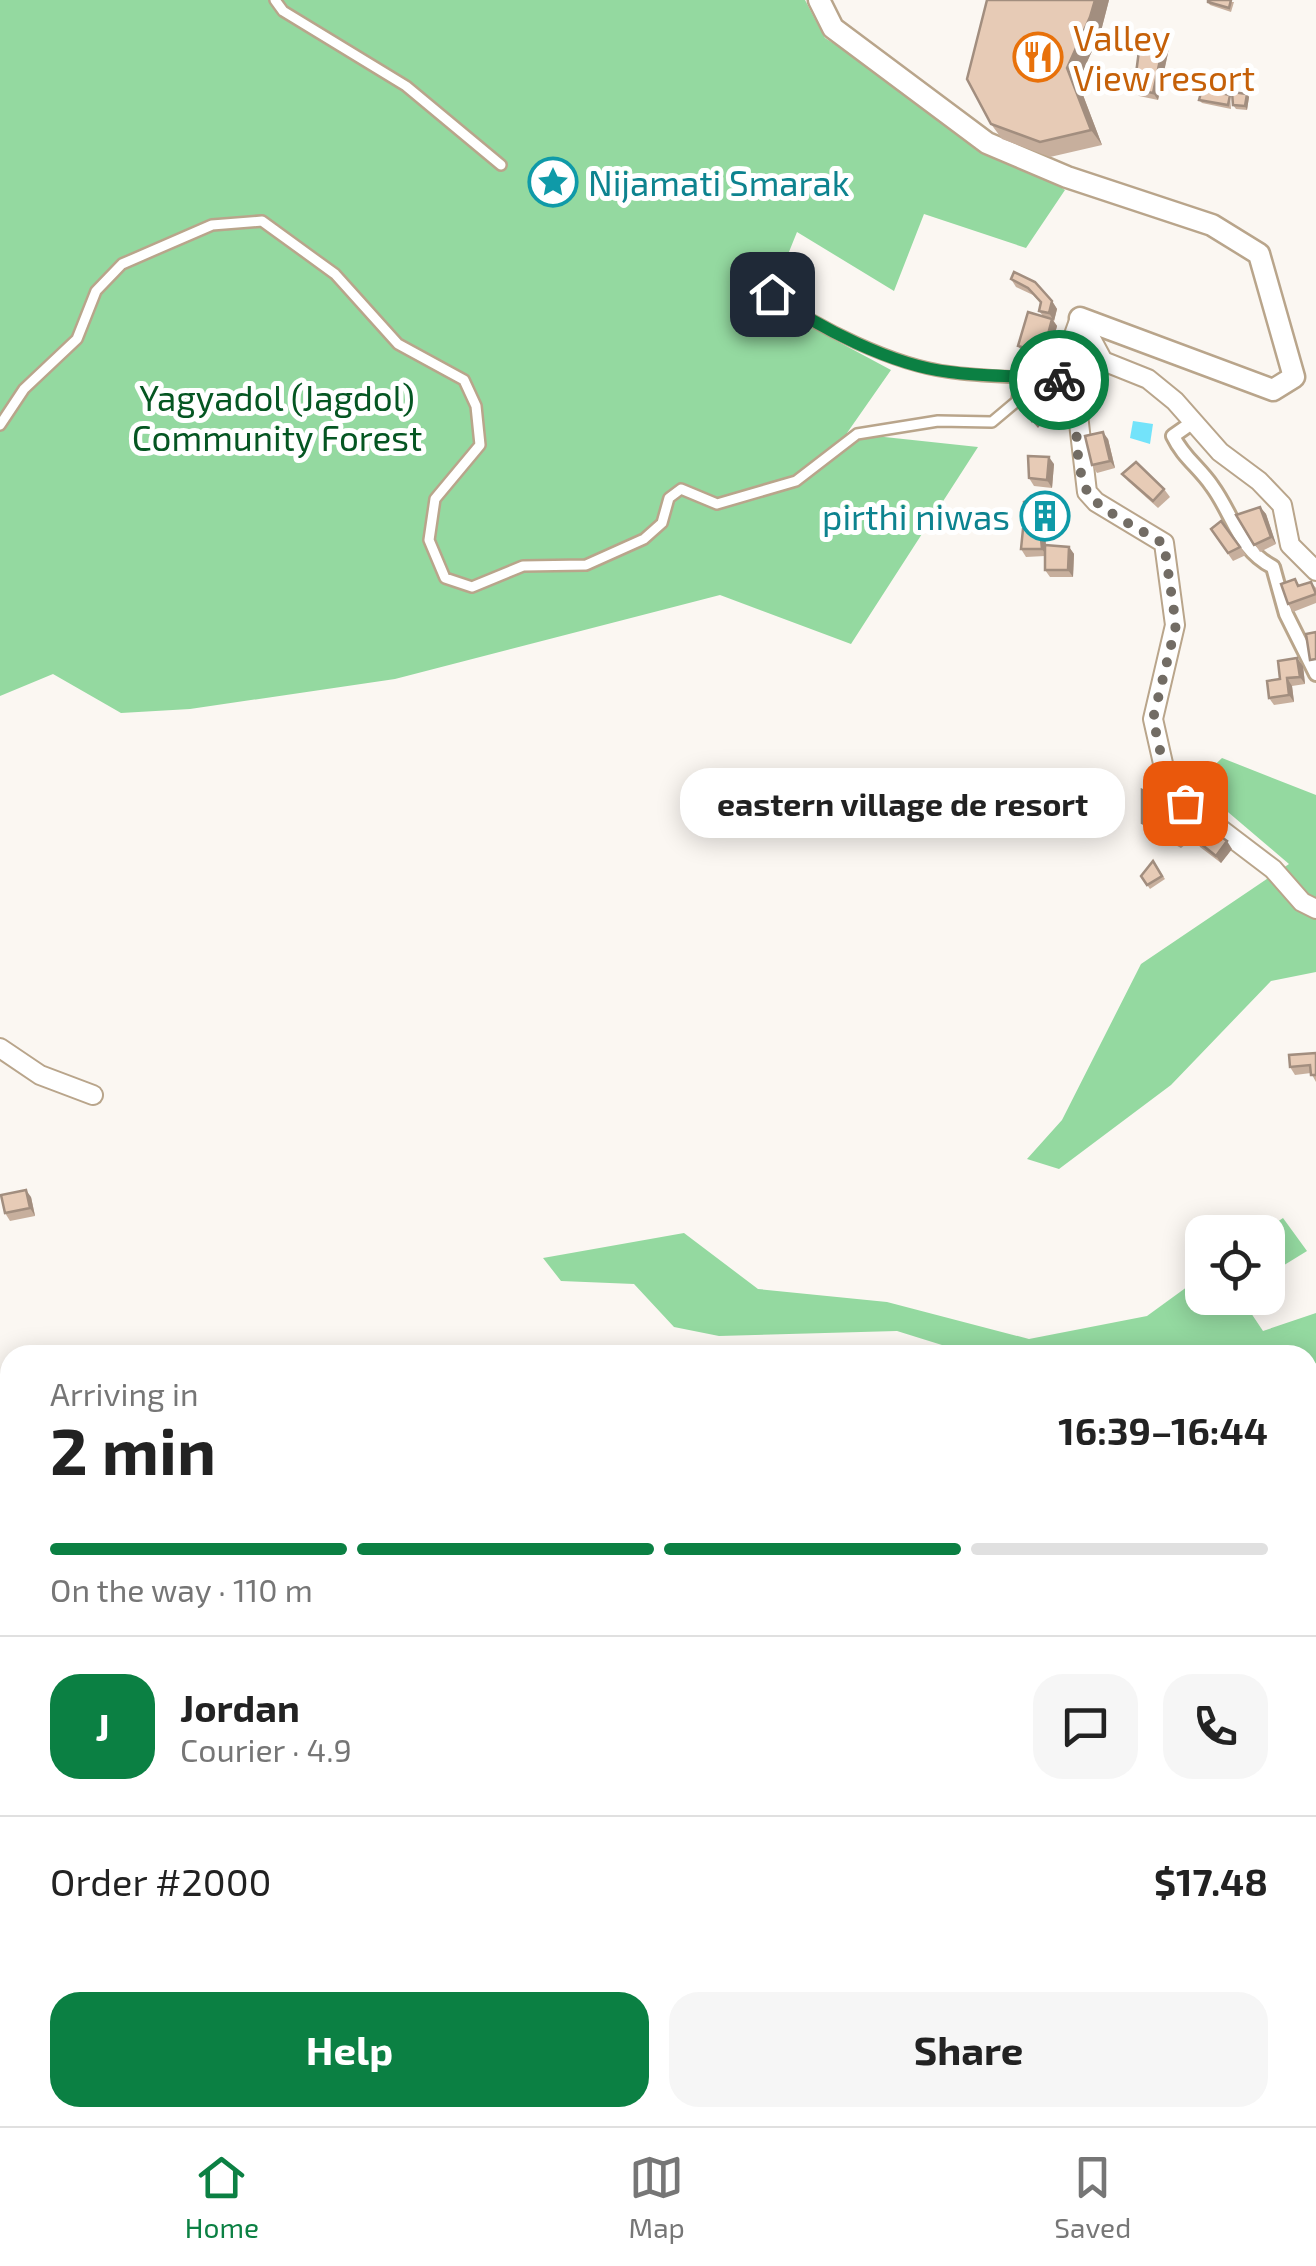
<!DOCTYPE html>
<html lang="en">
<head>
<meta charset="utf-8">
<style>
	body { margin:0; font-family:"Exo 2",sans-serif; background:#f6f6f6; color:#222; height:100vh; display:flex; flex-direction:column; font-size:38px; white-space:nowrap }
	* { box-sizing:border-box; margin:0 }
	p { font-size:32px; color:#767676 }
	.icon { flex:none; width:55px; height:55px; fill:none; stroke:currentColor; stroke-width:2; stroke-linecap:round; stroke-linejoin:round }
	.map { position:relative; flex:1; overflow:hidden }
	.panel { position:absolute; left:0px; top:1345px; width:1318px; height:782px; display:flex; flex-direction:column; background:#fff; border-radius:30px 30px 0 0; box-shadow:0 5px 25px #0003 }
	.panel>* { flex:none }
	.controls { position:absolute; left:1185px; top:1215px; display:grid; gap:20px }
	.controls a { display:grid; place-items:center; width:100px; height:100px; border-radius:20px; background:#fff; box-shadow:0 5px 25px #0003; font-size:50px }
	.pin { position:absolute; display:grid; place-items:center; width:85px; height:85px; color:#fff; margin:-42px; border-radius:20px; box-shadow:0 5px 15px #0006 }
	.courier { position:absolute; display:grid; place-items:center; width:100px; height:100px; margin:-50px; border:8px solid #0b8043; border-radius:50%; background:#fff; color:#222; box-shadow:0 2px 12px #0007 }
	.bubble { position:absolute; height:70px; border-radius:30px; background:#fff; box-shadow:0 5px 25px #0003; font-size:32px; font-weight:700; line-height:70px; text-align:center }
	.overview em { font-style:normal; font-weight:700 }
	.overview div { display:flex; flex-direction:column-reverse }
	.overview { display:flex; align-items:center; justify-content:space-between; height:170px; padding:0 50px }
	h1 { font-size:65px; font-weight:700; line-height:75px }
	.bar { display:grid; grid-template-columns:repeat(4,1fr); gap:15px 10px; align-content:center; height:120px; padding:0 50px }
	.bar i { height:12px; border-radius:8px; background:#e0e0e0 }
	.bar .on { background:#0b8043 }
	.bar p { grid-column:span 4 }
	.line { display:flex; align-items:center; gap:25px; padding:0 50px; border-top:2px solid #e0e0e0 }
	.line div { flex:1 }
	.round { display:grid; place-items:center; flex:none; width:105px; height:105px; border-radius:30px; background:#f6f6f6 }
	.button { display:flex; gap:20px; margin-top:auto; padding:20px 50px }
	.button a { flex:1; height:115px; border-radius:30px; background:#0b8043; color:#fff; font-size:40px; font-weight:700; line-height:115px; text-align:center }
	.button a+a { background:#f6f6f6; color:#222 }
	.tab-bar { display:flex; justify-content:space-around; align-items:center; height:140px; border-top:2px solid #e0e0e0; background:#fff; font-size:28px; color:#767676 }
	.tab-bar a { display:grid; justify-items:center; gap:5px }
	.tab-bar .on { color:#0b8043 }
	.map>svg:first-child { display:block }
	.green { fill:#94d9a0 }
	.water { fill:#73e3fa }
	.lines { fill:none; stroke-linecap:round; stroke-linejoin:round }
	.service-casing { stroke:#b9a58b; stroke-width:14 }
	.pedestrian-casing { stroke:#b9a58b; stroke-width:18 }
	.minor-casing { stroke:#b9a58b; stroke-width:22 }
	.tertiary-casing { stroke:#b9a58b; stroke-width:25 }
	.service { stroke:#fff; stroke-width:9 }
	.pedestrian { stroke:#fff; stroke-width:12 }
	.minor { stroke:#fff; stroke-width:18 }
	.tertiary { stroke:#fff; stroke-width:20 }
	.wall { fill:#c7af9d }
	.shaded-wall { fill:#a28e7f }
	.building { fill:#e7cbb6; stroke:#a28e7f; stroke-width:2.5 }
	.done { stroke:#726c64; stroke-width:10; stroke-dasharray:0 18 }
	.route { stroke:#0b8043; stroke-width:12 }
	.labels { text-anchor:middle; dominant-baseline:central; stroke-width:10; stroke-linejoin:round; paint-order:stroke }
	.food-label { font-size:35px; fill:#c56008; stroke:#fff; text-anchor:start }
	.culture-label { font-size:35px; fill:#0d838f; stroke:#fff; text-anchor:start }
	.park-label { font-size:35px; fill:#055622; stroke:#fff }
</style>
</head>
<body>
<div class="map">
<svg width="1316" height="2126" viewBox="0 0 1316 2126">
	<rect width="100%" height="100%" fill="#fbf7f2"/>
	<!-- green -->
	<g class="green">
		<path d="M 0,0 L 805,0 L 825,38 L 1065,190 L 1026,248 L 924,214 L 894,291 L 797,232 L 768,304 L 891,370 L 847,433 L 978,447 L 851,644 L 720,595 L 395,679 L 190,709 L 121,713 L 53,674 L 0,696 Z"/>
		<path d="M 1222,758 L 1316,795 L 1316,972 L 1271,981 L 1171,1085 L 1059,1169 L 1027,1159 L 1062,1120 L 1141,964 L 1289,864 L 1195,784 Z"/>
		<path d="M 1283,1218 L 1307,1251 L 1268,1275 L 1268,1232 L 1262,1232 Z"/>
		<path d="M 684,1233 L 758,1289 L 887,1302 L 1029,1339 L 1147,1316 L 1202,1276 L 1202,1298 L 1241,1298 L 1263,1331 L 1316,1313 L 1316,1363 L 1312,1366 L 1316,1375 L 1316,1610 L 1308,1608 L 1308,1355 L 974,1355 L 897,1331 L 719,1336 L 674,1327 L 634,1284 L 561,1281 L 543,1258 Z"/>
		<path d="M 1316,1813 L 1316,1981 L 1308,1977 L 1308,1867 L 1314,1858 L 1308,1855 L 1308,1823 Z"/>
		<path d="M 495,2118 L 590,2118 L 614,2126 L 519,2126 Z"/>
		<path d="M 869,2118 L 934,2118 L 935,2126 L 868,2126 Z"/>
	</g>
	<!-- water -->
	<path class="water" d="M 1133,421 L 1153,424 L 1150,444 L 1130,438 Z"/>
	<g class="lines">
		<!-- service casing -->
		<g class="service-casing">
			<g id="service">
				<path d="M 275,0 L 283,11 L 406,86 L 501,165"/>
				<path d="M 772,295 C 817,327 893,365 949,372 C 990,378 1032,376 1074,382"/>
				<path d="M 0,425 L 24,389 L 77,339 L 96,291 L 122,264 L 212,225 L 262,221 L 335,274 L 398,344 L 464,380 L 476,406 L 480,445 L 435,499 L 429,540 L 445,578 L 472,587 L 523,566 L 586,565 L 644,539 L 662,523 L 669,498 L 681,489 L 717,504 L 796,481 L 857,434 L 938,421 L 992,422 L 1017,401 L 1020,375"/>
			</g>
		</g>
		<!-- pedestrian casing -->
		<g class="pedestrian-casing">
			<path id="pedestrian" d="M 1193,422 L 1173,436 C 1183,457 1199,467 1212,486 C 1234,516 1238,549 1273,567 L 1286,614 L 1316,674"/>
		</g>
		<!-- minor casing -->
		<g class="minor-casing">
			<g id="minor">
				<path d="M 1080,318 L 1070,346 L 1087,492 L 1096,502 L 1164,543 L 1175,625 L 1153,719 L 1169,790 L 1273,869 L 1302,902 L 1316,909"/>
				<path d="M 1080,318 L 1103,361 L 1148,379 L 1175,401 L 1220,452 L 1259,481 L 1282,505 L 1290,545 L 1316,571"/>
				<path d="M 0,1048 L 40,1075 L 93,1095"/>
				<path d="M 304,2118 L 306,2126"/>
				<path d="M 44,2126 L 54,2118"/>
			</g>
		</g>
		<!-- tertiary casing -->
		<g class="tertiary-casing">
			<path id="tertiary" d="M 819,0 L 833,28 L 987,143 L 1067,177 L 1212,225 L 1259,254 L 1294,377 L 1273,390 L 1080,318"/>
		</g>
		<!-- service -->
		<use href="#service" class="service"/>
		<!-- pedestrian -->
		<use href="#pedestrian" class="pedestrian"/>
		<!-- minor -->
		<use href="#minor" class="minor"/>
		<!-- tertiary -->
		<use href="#tertiary" class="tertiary"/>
	</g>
	<!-- wall -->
	<g class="wall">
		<path d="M 987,0 L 1109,0 L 1101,31 L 1078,82 L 1102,145 L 1050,157 L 1002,139 L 991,124 Z"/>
		<path d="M 1208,2 L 1234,2 L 1231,12 L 1210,5 Z"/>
		<path d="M 1164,41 L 1169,48 L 1158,100 L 1139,96 L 1134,89 Z"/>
		<path d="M 1247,94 L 1249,97 L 1247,110 L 1236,109 L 1233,105 Z"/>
		<path d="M 1230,95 L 1231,109 L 1202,103 L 1199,100 Z"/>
		<path d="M 1011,279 L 1052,301 L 1057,309 L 1054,321 L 1053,320 L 1057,326 L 1048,360 L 1024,354 L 1018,346 L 1043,316 L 1039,311 L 1041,304 L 1033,295 L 1016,287 Z"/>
		<path d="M 1108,439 L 1115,468 L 1097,473 L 1092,465 Z"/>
		<path d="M 1054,464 L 1052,488 L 1034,486 L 1029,478 Z"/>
		<path d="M 1122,474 L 1164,489 L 1170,497 L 1158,508 L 1128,481 Z"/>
		<path d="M 1051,495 L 1056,503 L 1062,524 L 1051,531 L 1040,529 L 1045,536 L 1046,545 L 1069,547 L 1074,554 L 1073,577 L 1050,577 L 1045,570 L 1045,556 L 1026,557 L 1021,549 L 1039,528 L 1031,526 L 1025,519 Z"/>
		<path d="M 1260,507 L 1266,514 L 1276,544 L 1260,552 L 1236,515 Z"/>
		<path d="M 1221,521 L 1246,555 L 1233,561 L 1211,529 Z"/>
		<path d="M 1295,579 L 1300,586 L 1311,582 L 1316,588 L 1316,603 L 1293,612 L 1288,604 Z"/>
		<path d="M 1297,658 L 1303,666 L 1305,684 L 1292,686 L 1294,702 L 1274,705 L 1269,698 L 1280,679 Z"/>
		<path d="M 1171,803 L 1176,810 L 1176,823 L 1191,840 L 1181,848 L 1147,830 L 1142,823 Z"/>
		<path d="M 1195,839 L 1232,849 L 1221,863 L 1200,847 Z"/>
		<path d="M 1153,861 L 1165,879 L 1150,889 L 1141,876 Z"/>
		<path d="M 1316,1053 L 1316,1082 L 1311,1073 L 1295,1075 L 1290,1067 Z"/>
		<path d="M 31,1197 L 35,1216 L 10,1221 L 5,1213 Z"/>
	</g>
	<!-- shaded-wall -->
	<g class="shaded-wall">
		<path d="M 1095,0 L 1109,0 L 1101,31 L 1078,82 L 1102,145 L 1091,130 L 1067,68 Z"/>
		<path d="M 1164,41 L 1169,48 L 1158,100 L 1153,93 Z"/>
		<path d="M 1247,94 L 1249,97 L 1247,110 L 1245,106 Z"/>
		<path d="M 1052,301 L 1057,309 L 1054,321 L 1049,313 Z"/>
		<path d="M 1052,319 L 1057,326 L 1048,360 L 1043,353 Z"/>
		<path d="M 1041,410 L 1047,417 L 1038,428 L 1032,421 Z"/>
		<path d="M 1103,432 L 1108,439 L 1115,468 L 1110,461 Z"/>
		<path d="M 1049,457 L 1054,464 L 1052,488 L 1047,480 Z"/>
		<path d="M 1051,495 L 1056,503 L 1062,524 L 1057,516 Z"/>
		<path d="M 1260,507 L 1266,514 L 1276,544 L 1271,537 Z"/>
		<path d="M 1040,528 L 1045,536 L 1047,556 L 1042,549 Z"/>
		<path d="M 1069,547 L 1074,554 L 1073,577 L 1068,570 Z"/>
		<path d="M 1297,658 L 1303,666 L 1305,684 L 1300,677 Z"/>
		<path d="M 1287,678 L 1292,686 L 1294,702 L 1289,695 Z"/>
		<path d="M 1171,803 L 1176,810 L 1176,825 L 1171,818 Z"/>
		<path d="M 1227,841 L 1232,849 L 1221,863 L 1216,856 Z"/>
		<path d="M 26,1190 L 31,1197 L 35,1216 L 30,1208 Z"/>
	</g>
	<!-- building -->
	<g class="building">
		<path d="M 987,0 L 1095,0 L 1090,17 L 1067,68 L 1091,130 L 1040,142 L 991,124 L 967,79 Z"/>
		<path d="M 1208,0 L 1231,0 L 1229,8 L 1208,2 Z"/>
		<path d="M 1141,35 L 1164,41 L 1153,93 L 1134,89 Z"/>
		<path d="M 1202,89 L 1230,95 L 1228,105 L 1199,100 Z"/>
		<path d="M 1232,92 L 1247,94 L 1245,106 L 1233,105 Z"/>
		<path d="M 1014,272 L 1035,282 L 1052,301 L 1049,313 L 1039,311 L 1041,302 L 1028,288 L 1011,279 Z"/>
		<path d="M 1028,312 L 1052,319 L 1043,353 L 1018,346 Z"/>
		<path d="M 1026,388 L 1041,410 L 1032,421 L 1014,396 Z"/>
		<path d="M 1103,432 L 1110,461 L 1092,465 L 1085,436 Z"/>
		<path d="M 1028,456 L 1049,457 L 1047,480 L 1029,478 Z"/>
		<path d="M 1136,462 L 1164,489 L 1153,501 L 1122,474 Z"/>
		<path d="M 1051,495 L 1057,516 L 1046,524 L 1025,519 L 1024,502 Z"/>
		<path d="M 1260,507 L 1271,537 L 1254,545 L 1236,515 Z"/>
		<path d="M 1221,521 L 1240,547 L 1228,553 L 1211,529 Z"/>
		<path d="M 1040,528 L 1042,549 L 1021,549 L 1023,529 Z"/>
		<path d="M 1045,545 L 1069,547 L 1068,570 L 1045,570 Z"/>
		<path d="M 1295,579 L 1298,586 L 1311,582 L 1316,594 L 1288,604 L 1281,584 Z"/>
		<path d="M 1316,632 L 1316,659 L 1310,660 L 1306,634 Z"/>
		<path d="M 1297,658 L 1300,677 L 1287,678 L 1289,695 L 1269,698 L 1267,681 L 1280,679 L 1278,661 Z"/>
		<path d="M 1142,790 L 1171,803 L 1171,818 L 1186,833 L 1176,840 L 1142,823 Z"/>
		<path d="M 1205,825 L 1227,841 L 1216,856 L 1195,839 Z"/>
		<path d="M 1153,861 L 1162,876 L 1147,885 L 1141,876 Z"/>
		<path d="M 1316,1053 L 1316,1075 L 1311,1075 L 1310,1065 L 1290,1067 L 1289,1055 Z"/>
		<path d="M 26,1190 L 30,1208 L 5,1213 L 1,1195 Z"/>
	</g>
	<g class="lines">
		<!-- done -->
		<path class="done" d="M 1059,380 L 1076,382 C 1077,415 1073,461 1087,491 C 1096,509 1146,532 1164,544 L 1176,625 L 1153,719 L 1169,790 L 1185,803"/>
		<!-- route -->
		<path class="route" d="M 772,294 C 817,327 893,366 950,372 C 986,377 1023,375 1059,380"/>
	</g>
	<!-- icons -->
	<defs>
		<g id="restaurant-ring" transform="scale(2.5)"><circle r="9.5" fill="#fff" stroke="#e8710a" stroke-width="1.5"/><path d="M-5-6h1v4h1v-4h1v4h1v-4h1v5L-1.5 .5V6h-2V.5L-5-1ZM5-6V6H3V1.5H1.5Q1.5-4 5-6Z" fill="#e8710a"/></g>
		<g id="sight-ring" transform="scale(2.5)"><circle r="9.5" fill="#fff" stroke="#0f9aa8" stroke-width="1.5"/><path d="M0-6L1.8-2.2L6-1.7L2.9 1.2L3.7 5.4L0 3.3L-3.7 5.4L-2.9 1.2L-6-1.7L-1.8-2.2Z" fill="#0f9aa8"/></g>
		<g id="building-ring" transform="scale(2.5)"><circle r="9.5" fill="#fff" stroke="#0f9aa8" stroke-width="1.5"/><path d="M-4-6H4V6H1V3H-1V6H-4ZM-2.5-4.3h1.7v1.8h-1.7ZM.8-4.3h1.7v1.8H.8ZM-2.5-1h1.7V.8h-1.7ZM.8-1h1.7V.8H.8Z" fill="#0f9aa8"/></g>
	</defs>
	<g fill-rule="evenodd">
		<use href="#restaurant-ring" x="1038" y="57"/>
		<use href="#sight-ring" x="553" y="182"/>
		<use href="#building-ring" x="1045" y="516"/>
	</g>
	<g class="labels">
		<!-- food labels -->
		<g class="food-label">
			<text x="1073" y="37">Valley<tspan x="1073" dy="40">View resort</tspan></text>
		</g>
		<!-- culture labels -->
		<g class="culture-label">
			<text x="588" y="182">Nijamati Smarak</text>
			<text x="1010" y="516" text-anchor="end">pirthi niwas</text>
		</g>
		<!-- park labels -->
		<g class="park-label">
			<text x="277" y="397">Yagyadol (Jagdol)<tspan x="277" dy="40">Community Forest</tspan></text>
		</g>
	</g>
</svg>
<div class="controls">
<a><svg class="icon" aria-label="locate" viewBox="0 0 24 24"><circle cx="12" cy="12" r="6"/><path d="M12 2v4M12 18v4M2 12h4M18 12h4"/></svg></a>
</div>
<div class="pin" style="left:1185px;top:803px;background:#ea580c"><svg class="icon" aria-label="bag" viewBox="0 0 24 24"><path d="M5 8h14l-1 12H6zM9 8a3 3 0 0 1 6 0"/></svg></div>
<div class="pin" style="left:772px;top:294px;background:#1f2937"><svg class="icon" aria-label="home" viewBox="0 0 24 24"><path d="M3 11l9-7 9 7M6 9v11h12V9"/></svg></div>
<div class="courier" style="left:1059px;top:380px"><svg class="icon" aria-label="bike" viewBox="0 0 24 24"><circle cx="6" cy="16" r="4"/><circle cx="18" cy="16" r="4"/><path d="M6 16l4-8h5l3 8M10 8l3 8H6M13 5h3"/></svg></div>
<div class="bubble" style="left:680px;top:768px;width:445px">eastern village de resort</div>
<section class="panel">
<div class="overview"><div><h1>2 min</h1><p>Arriving in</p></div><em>16:39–16:44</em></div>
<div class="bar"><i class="on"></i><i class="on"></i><i class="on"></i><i></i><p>On the way · 110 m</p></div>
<div class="line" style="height:180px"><b class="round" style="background:#0b8043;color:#fff">J</b><div><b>Jordan</b><p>Courier · 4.9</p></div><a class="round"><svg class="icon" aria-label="chat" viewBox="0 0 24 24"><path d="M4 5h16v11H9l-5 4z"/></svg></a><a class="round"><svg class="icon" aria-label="phone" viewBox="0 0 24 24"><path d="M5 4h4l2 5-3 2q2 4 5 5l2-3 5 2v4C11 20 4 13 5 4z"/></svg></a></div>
<div class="line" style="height:130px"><div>Order #2000</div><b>$17.48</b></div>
<div class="button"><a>Help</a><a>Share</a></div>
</section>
</div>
<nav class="tab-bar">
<a class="on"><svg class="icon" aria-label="home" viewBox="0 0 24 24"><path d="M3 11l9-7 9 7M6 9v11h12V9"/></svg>Home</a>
<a><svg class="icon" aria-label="map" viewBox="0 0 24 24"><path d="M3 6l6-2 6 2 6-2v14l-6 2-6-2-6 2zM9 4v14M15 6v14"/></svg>Map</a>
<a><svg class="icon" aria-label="saved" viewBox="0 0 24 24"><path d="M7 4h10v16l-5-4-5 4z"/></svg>Saved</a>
</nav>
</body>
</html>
